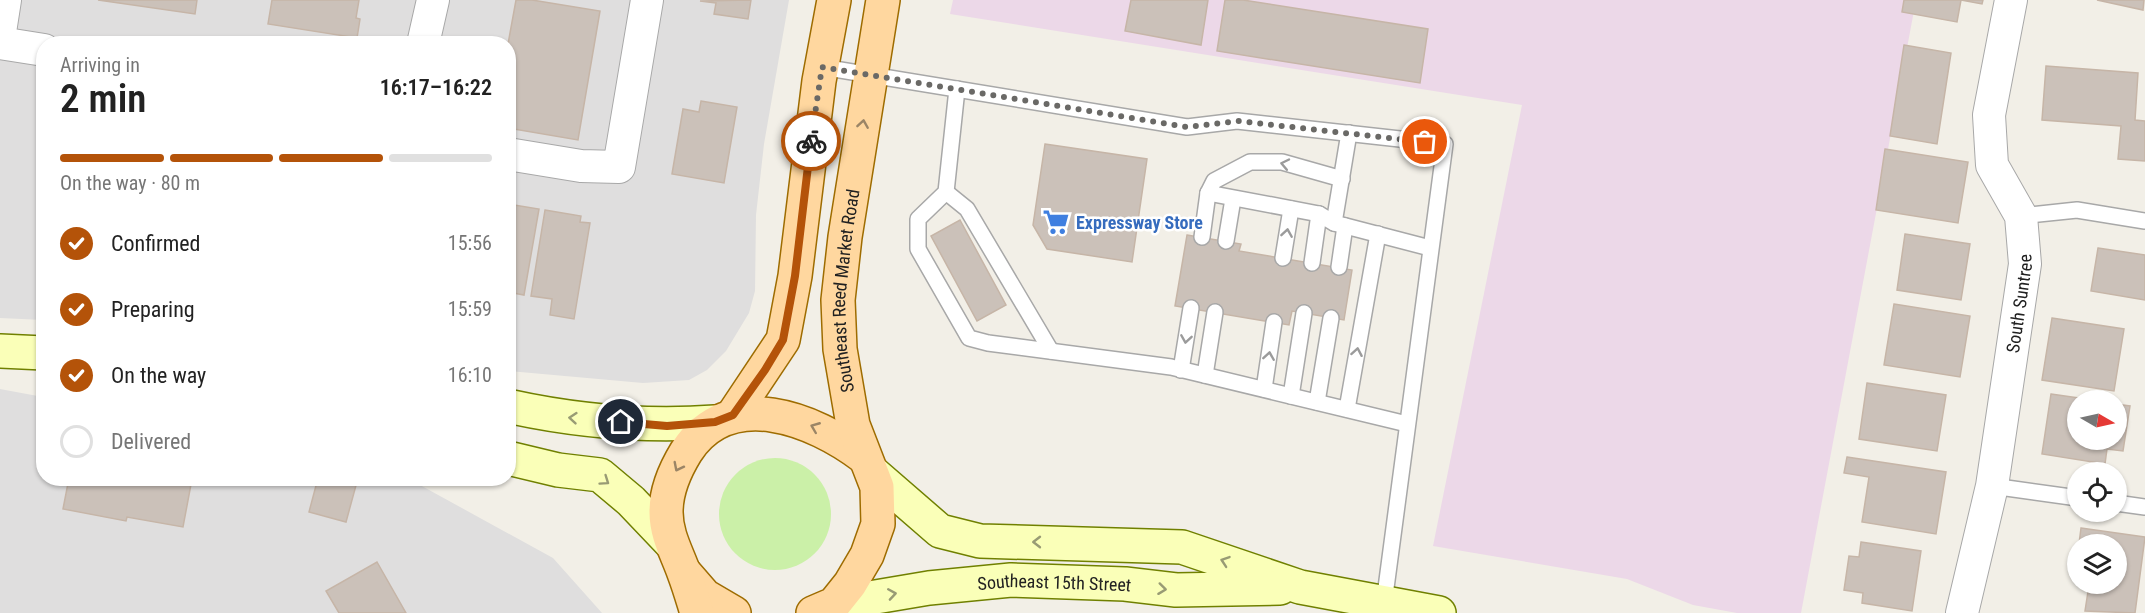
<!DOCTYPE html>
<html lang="en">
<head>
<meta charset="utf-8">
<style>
	body { margin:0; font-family:"Roboto Condensed",sans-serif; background:#f6f6f6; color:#222; height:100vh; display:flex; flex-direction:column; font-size:22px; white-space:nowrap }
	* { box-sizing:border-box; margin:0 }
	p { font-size:20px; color:#767676 }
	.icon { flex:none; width:33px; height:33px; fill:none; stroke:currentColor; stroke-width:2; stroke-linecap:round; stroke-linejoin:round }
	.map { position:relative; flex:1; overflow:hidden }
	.drawer { position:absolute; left:36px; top:36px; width:480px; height:450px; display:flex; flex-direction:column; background:#fff; border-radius:24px; box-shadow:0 2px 4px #0004 }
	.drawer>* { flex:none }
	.needle { width:39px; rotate:99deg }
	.controls { position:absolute; left:2067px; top:390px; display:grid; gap:12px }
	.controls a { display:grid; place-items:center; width:60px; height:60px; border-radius:50%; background:#fff; box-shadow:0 2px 4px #0004; font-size:30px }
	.pin { position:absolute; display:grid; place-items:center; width:51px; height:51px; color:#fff; margin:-26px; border:3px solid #fff; border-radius:50%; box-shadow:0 2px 6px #0007 }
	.courier { position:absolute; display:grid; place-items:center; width:60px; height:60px; margin:-30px; border:4px solid #b45309; border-radius:50%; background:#fff; color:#222; box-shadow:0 2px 8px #0007 }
	.headline em { font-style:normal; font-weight:600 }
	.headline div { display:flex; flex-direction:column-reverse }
	.headline { display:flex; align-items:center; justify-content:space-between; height:102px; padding:0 24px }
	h1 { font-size:39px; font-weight:600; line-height:45px }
	.bar { display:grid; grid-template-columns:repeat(4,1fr); gap:9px 6px; align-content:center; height:72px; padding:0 24px }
	.bar i { height:8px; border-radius:4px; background:#e0e0e0 }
	.bar .on { background:#b45309 }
	.bar p { grid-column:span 4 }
	ol { padding:0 24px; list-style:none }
	li { display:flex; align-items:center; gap:18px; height:66px }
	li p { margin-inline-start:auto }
	li .icon { padding:6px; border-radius:50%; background:#b45309; color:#fff; stroke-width:4 }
	li:last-child { color:#767676 }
	li i { width:33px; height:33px; border:3px solid #e0e0e0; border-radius:50% }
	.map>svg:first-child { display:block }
	.residential { fill:#dfdede }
	.industrial { fill:#ecd8e8 }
	.grass { fill:#cbf0a8 }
	.building { fill:#cbc1b9; stroke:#c6b5a7; stroke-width:1.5 }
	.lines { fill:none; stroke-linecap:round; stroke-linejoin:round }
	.service-casing { stroke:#a8a8a8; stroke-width:18 }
	.minor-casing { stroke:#a8a8a8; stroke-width:34 }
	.secondary-casing { stroke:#708000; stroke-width:36 }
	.primary-casing { stroke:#9e6c00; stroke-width:36 }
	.service { stroke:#fff; stroke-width:15 }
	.minor { stroke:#fff; stroke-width:32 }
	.secondary { stroke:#faffb8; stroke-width:33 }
	.primary { stroke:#ffd79f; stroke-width:33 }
	.oneway { stroke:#9b8566 }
	.oneway2 { stroke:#9b9b9b }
	.oneway3 { stroke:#989b74 }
	.done { stroke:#6a6966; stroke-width:6; stroke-dasharray:0 10.8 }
	.route { stroke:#b45309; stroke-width:8 }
	.labels { text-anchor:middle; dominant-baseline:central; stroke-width:5; stroke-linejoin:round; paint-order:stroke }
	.shop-label { font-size:18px; font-weight:bold; fill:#366cbe; stroke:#fff; text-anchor:start }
	.street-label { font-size:18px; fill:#212121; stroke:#fff }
</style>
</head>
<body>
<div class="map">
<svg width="2145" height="613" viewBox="0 0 2145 613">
	<rect width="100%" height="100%" fill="#f2efe7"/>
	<!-- residential -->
	<g class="residential">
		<path d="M 0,0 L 789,0 L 764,144 L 756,215 L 755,291 L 749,313 L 726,351 L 707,370 L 689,380 L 643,383 L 509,371 L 508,44 L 44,44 L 43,320 L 0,318 Z"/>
		<path d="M 0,389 L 43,397 L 44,478 L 409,479 L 553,558 L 602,613 L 0,613 Z"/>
	</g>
	<!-- industrial -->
	<path class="industrial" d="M 953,0 L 1916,0 L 1801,613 L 1737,613 L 1693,605 L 1627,579 L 1433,546 L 1522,105 L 950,14 Z"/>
	<!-- grass -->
	<circle class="grass" cx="775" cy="514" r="56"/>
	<!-- building -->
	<g class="building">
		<path d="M 98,0 L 197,0 L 195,14 Z"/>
		<path d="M 272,0 L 359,0 L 356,18 L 360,19 L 357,38 L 268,24 Z"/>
		<path d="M 516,0 L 532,0 L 600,11 L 578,140 L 508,128 L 508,44 Z"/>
		<path d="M 751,0 L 748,19 L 714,14 L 716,3 L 700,1 Z"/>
		<path d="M 1131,0 L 1208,0 L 1201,45 L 1125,31 Z"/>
		<path d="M 1225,0 L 1243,0 L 1428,29 L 1420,83 L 1217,51 Z"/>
		<path d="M 1904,0 L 1983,0 L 1982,4 L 1961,0 L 1957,22 L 1902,12 Z"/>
		<path d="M 2097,0 L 2144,0 L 2143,10 Z"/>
		<path d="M 1904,45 L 1951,53 L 1937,144 L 1890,136 Z"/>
		<path d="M 2046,66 L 2138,73 L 2135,120 L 2145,121 L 2145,161 L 2118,159 L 2121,126 L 2042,120 Z"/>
		<path d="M 701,101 L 737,107 L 724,183 L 672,174 L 683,109 L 699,112 Z"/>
		<path d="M 1045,144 L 1147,159 L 1132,262 L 1047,249 L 1033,225 Z"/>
		<path d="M 1885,149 L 1968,162 L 1958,223 L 1876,210 Z"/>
		<path d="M 508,204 L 539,209 L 524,295 L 508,292 Z"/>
		<path d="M 545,210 L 581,216 L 580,222 L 590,223 L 574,319 L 550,315 L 552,299 L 531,296 Z"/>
		<path d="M 960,220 L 1006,305 L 977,321 L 931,236 Z"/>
		<path d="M 1905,234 L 1970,244 L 1961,300 L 1897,290 Z"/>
		<path d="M 1187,235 L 1241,244 L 1239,251 L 1352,270 L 1344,320 L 1292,311 L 1289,325 L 1175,306 Z"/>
		<path d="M 2098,248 L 2145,255 L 2145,300 L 2091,291 Z"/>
		<path d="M 1894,304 L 1970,316 L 1960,377 L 1884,365 Z"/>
		<path d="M 2052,318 L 2124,329 L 2114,391 L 2042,380 Z"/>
		<path d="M 1867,383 L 1946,395 L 1937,451 L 1859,439 Z"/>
		<path d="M 2051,394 L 2093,400 L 2078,400 L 2078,440 L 2116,440 L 2116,404 L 2130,406 L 2123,451 L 2107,449 L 2105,464 L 2042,454 Z"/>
		<path d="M 1847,457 L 1946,472 L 1936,534 L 1862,522 L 1869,477 L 1844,473 Z"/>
		<path d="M 69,478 L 192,479 L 183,527 L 127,517 L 126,521 L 63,509 Z"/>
		<path d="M 318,478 L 358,478 L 346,522 L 309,512 Z"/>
		<path d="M 2081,528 L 2145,537 L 2135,613 L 2085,611 L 2089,585 L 2080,584 L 2116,584 L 2116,544 L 2079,544 Z"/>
		<path d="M 1861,542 L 1921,551 L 1912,611 L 1862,603 L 1863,593 L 1844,590 L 1849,556 L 1859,557 Z"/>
		<path d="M 377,562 L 406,613 L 339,613 L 326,591 Z"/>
	</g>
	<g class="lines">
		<!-- service casing -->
		<g class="service-casing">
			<g id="service">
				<path d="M 822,67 L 1187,127 L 1237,121 L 1445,144 L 1384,603"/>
				<path d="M 957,89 L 946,192 L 918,219 L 918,249 L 969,338 L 988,343 L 1171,367 L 1407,424"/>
				<path d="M 946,192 L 967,209 L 1051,351"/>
				<path d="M 1208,193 L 1319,214 L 1334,223 L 1430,248"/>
				<path d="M 2021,216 L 2077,210 L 2145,221"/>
				<path d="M 1334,223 L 1349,133"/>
				<path d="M 1202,237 L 1208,193 L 1214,181 L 1250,162 L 1282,162 L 1342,179"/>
				<path d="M 1226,241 L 1233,199"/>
				<path d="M 1283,258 L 1291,209"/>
				<path d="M 1312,263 L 1319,214"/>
				<path d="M 1339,267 L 1345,226"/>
				<path d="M 1181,370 L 1191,308"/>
				<path d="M 1205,375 L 1215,312"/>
				<path d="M 1264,389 L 1274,322"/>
				<path d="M 1291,396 L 1304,313"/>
				<path d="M 1317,402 L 1331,318"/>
				<path d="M 1347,409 L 1378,234"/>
				<path d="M 1992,486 L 2078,498"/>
				<path d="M 2116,503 L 2145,507"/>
			</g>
		</g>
		<!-- minor casing -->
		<g class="minor-casing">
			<g id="minor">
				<path d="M 0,32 L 5,0"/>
				<path d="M 0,43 L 44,50"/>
				<path d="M 423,44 L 433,0"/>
				<path d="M 508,154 L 581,166 L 619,167 L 647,0"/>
				<path id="s1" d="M 1962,613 L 1992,486 L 2025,264 L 2021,216 L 1992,165 L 1989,115 L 2011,0"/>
			</g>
		</g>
		<!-- secondary casing -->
		<g class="secondary-casing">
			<g id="secondary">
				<path d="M 0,351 L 44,353"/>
				<path d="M 508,406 C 576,421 646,427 715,422"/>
				<path d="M 508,458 L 558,470 L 600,475 L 631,501 L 671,543"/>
				<path d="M 872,472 L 940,531 L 980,541 L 1182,547 L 1300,587 L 1439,613"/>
				<path id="s2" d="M 834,604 L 929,588 L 1011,580 L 1125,584 L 1176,590 L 1280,588"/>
			</g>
		</g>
		<!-- primary casing -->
		<g class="primary-casing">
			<g id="primary">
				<path d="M 733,415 L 783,340 L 795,276 L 819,81 L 834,0"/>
				<path d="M 685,573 L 705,596 L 734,613"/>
				<path d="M 697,613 C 693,600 689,586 684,573 C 677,553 666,535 666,512 C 666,491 675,470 686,452 C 729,385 814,419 864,457"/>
				<path id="s3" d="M 813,613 L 834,604 L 850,584 L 867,555 L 878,524 L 877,487 L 853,425 L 840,349 L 838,300 L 845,237 L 883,0"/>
			</g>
		</g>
		<!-- service -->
		<use href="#service" class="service"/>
		<!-- minor -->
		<use href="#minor" class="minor"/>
		<!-- secondary -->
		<use href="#secondary" class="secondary"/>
		<!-- primary -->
		<use href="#primary" class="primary"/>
	</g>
	<!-- one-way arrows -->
	<defs><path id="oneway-chevron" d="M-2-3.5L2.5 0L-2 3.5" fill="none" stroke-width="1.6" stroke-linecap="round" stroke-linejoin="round" transform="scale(1.5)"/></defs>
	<g class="oneway">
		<use href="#oneway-chevron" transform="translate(863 124) rotate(-81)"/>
		<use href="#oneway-chevron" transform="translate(815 427) rotate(-158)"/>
		<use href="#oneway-chevron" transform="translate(678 467) rotate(117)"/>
	</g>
	<g class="oneway2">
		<use href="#oneway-chevron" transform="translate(1285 164) rotate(-168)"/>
		<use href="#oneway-chevron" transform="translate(1287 233) rotate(-81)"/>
		<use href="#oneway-chevron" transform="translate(1186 339) rotate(99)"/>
		<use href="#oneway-chevron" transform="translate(1357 352) rotate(-80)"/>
		<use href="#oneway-chevron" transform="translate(1269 356) rotate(-81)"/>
	</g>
	<g class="oneway3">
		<use href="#oneway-chevron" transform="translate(573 418) rotate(-175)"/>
		<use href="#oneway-chevron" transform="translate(605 481) rotate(35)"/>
		<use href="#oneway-chevron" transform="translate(1037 542) rotate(-180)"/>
		<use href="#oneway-chevron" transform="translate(1225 561) rotate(-161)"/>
		<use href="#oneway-chevron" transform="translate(1162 589) rotate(7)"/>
		<use href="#oneway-chevron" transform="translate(892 594) rotate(-9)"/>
	</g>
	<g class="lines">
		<!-- done -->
		<path class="done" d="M 811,141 L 822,67 L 1187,127 L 1238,121 L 1425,142"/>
		<!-- route -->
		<path class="route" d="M 621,422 L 667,426 L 715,422 L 733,415 L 765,370 L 783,340 L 795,276 L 811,141"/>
	</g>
	<!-- icons -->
	<defs>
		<g id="supermarket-bare" transform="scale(2.07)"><path d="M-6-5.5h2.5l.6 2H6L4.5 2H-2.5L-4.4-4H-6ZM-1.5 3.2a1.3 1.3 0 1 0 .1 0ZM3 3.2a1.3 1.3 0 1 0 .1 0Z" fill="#3f7fe0" stroke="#fff" stroke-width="2.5" paint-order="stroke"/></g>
	</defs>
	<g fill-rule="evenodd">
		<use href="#supermarket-bare" x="1056" y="222"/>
	</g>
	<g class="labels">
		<!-- shop labels -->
		<g class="shop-label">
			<text x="1076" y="222">Expressway Store</text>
		</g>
		<!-- street labels -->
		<g class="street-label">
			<text stroke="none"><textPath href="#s3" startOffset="354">Southeast Reed Market Road</textPath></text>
			<text stroke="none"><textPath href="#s1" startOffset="315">South Suntree</textPath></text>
			<text stroke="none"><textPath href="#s2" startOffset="222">Southeast 15th Street</textPath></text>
		</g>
	</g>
</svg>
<div class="controls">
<a><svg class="needle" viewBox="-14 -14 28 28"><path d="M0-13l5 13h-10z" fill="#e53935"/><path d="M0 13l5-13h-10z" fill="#767676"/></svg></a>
<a><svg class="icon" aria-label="locate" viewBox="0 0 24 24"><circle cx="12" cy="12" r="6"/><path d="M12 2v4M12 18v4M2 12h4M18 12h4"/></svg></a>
<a><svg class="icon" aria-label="layers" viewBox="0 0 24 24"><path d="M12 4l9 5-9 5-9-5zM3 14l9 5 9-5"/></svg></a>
</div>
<div class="pin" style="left:1425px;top:142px;background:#ea580c"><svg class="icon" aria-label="bag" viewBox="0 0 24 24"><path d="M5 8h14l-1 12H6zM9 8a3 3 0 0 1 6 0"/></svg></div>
<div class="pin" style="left:621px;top:422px;background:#1f2937"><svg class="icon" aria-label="home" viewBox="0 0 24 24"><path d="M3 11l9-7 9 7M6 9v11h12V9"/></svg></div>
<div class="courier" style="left:811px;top:141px"><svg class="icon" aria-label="bike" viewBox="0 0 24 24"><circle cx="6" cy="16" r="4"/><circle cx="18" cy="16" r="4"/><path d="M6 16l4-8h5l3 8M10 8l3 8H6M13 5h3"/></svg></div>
<section class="drawer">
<div class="headline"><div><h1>2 min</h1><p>Arriving in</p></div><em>16:17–16:22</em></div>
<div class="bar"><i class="on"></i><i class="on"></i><i class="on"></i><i></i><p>On the way · 80 m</p></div>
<ol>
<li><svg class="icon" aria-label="check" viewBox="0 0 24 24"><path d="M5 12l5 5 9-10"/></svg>Confirmed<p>15:56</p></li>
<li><svg class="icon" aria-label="check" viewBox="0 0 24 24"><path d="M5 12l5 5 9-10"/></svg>Preparing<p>15:59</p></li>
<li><svg class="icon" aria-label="check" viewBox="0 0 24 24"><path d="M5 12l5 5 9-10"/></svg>On the way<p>16:10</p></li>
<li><i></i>Delivered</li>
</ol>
</section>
</div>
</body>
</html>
